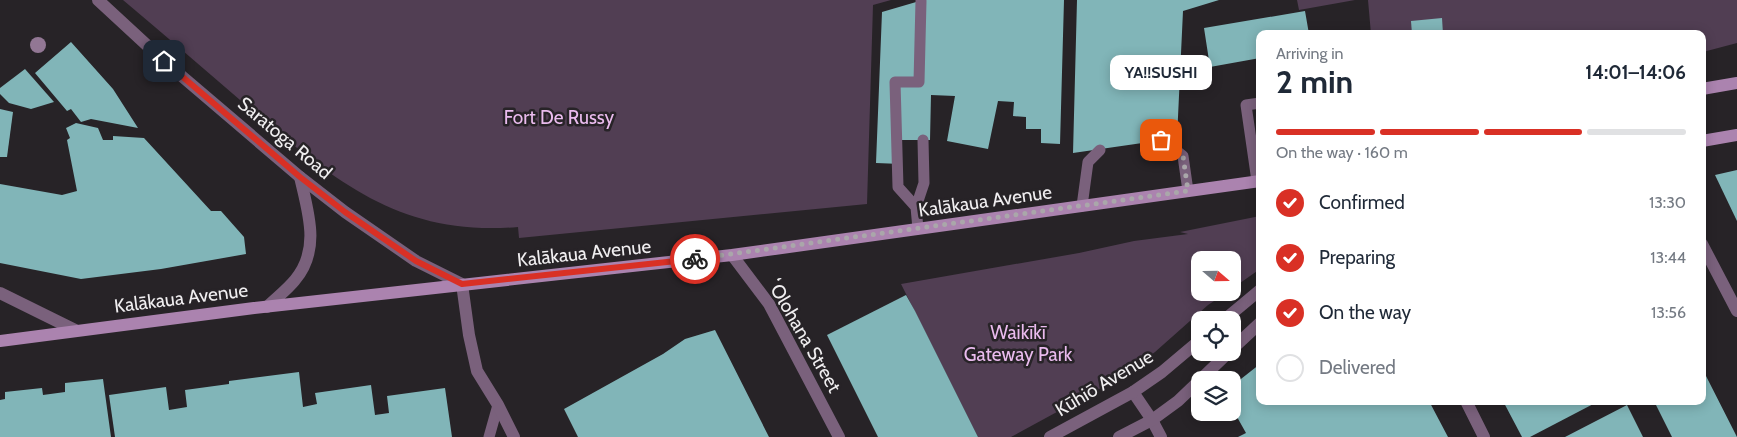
<!DOCTYPE html>
<html lang="en">
<head>
<meta charset="utf-8">
<style>
	body { margin:0; font-family:Cabin,sans-serif; background:#f6f6f7; color:#1f2937; height:100vh; display:flex; flex-direction:column; font-size:19px; white-space:nowrap }
	* { box-sizing:border-box; margin:0 }
	p { font-size:16px; color:#747a83 }
	.icon { flex:none; width:28px; height:28px; fill:none; stroke:currentColor; stroke-width:2; stroke-linecap:round; stroke-linejoin:round }
	.map { position:relative; flex:1; overflow:hidden }
	.side { position:absolute; left:1256px; top:30px; width:450px; height:375px; display:flex; flex-direction:column; background:#fff; border-radius:10px; box-shadow:0 2px 12px #0003 }
	.side>* { flex:none }
	.needle { width:32px; rotate:110deg }
	.fabs { position:absolute; left:1191px; top:251px; display:grid; gap:10px }
	.fabs a { display:grid; place-items:center; width:50px; height:50px; border-radius:10px; background:#fff; box-shadow:0 2px 12px #0003; font-size:25px }
	.pin { position:absolute; display:grid; place-items:center; width:42px; height:42px; color:#fff; margin:-21px; border-radius:10px; box-shadow:0 2px 8px #0006 }
	.courier { position:absolute; display:grid; place-items:center; width:50px; height:50px; margin:-25px; border:4px solid #d93025; border-radius:50%; background:#fff; color:#222; box-shadow:0 1px 6px #0007 }
	.bubble { position:absolute; height:35px; border-radius:10px; background:#fff; box-shadow:0 2px 12px #0003; font-size:16px; font-weight:700; line-height:35px; text-align:center }
	.summary em { font-style:normal; font-weight:700 }
	.summary div { display:flex; flex-direction:column-reverse }
	.summary { display:flex; align-items:center; justify-content:space-between; height:85px; padding:0 20px }
	h1 { font-size:32px; font-weight:700; line-height:38px }
	.bar { display:grid; grid-template-columns:repeat(4,1fr); gap:8px 5px; align-content:center; height:60px; padding:0 20px }
	.bar i { height:6px; border-radius:4px; background:#e0e1e3 }
	.bar .selected { background:#d93025 }
	.bar p { grid-column:span 4 }
	ol { padding:0 20px; list-style:none }
	li { display:flex; align-items:center; gap:15px; height:55px }
	li p { margin-inline-start:auto }
	li .icon { padding:5px; border-radius:50%; background:#d93025; color:#fff; stroke-width:4 }
	li:last-child { color:#747a83 }
	li i { width:28px; height:28px; border:2px solid #e0e1e3; border-radius:50% }
	.map>svg:first-child { display:block }
	.green { fill:#513e53 }
	.building { fill:#81b5b8 }
	.lines { fill:none; stroke-linecap:round; stroke-linejoin:round }
	.service { stroke:#7a617c; stroke-width:11 }
	.minor { stroke:#7a617c; stroke-width:12 }
	.tertiary { stroke:#7a617c; stroke-width:12 }
	.secondary { stroke:#ab83af; stroke-width:12 }
	.tree { fill:#927794 }
	.done { stroke:#aaa7aa; stroke-width:5; stroke-dasharray:0 9 }
	.route { stroke:#d93025; stroke-width:6 }
	.labels { text-anchor:middle; dominant-baseline:central; stroke-width:5; stroke-linejoin:round; paint-order:stroke }
	.park-label { font-size:19px; fill:#eabbee; stroke:#272327 }
	.street-label { font-size:19px; fill:#f0eef0; stroke:#272327 }
</style>
</head>
<body>
<div class="map">
<svg width="1737" height="437" viewBox="0 0 1737 437">
	<rect width="100%" height="100%" fill="#272327"/>
	<!-- green -->
	<g class="green">
		<path d="M 123,0 L 891,0 L 873,5 L 867,204 L 519,238 L 518,227 C 398,237 333,179 247,106 C 206,71 165,35 123,0 Z"/>
		<path d="M 1297,0 L 1355,0 L 1299,10 Z"/>
		<path d="M 1368,0 L 1737,0 L 1737,43 L 1703,52 L 1702,34 L 1371,34 Z"/>
		<path d="M 1260,216 L 1260,269 L 1233,288 L 1232,260 L 1200,260 L 1200,292 L 1226,293 L 1208,305 L 1155,352 L 1123,376 L 1011,437 L 978,437 L 901,284 L 1079,253 L 1134,241 L 1188,234 L 1180,232 Z"/>
	</g>
	<!-- building -->
	<g class="building">
		<path d="M 923,0 L 1064,0 L 1060,144 L 1041,143 L 1041,129 L 1026,129 L 1026,117 L 1013,116 L 1014,102 L 998,101 L 988,149 L 947,141 L 955,96 L 931,95 L 930,140 L 902,140 L 901,164 L 876,163 L 882,12 Z"/>
		<path d="M 1077,0 L 1219,0 L 1183,11 L 1177,138 L 1073,153 Z"/>
		<path d="M 1305,11 L 1309,34 L 1260,34 L 1260,58 L 1210,67 L 1204,28 Z"/>
		<path d="M 1442,18 L 1443,34 L 1412,34 L 1411,21 Z"/>
		<path d="M 71,42 L 113,89 L 138,128 L 91,119 L 81,122 L 71,109 L 67,111 L 35,73 Z"/>
		<path d="M 25,69 L 54,102 L 31,109 L 9,103 L 0,94 L 0,88 Z"/>
		<path d="M 0,109 L 13,112 L 7,157 L 0,157 Z"/>
		<path d="M 76,123 L 98,128 L 103,140 L 113,140 L 113,136 L 144,138 L 211,211 L 221,211 L 244,237 L 246,254 L 161,269 L 81,279 L 0,263 L 0,184 L 62,195 L 77,191 L 67,140 L 70,138 L 66,128 Z"/>
		<path d="M 1737,170 L 1737,221 L 1715,175 Z"/>
		<path d="M 906,295 L 915,311 L 978,437 L 878,437 L 827,335 Z"/>
		<path d="M 715,330 L 769,437 L 578,437 L 564,409 L 663,354 L 685,339 Z"/>
		<path d="M 1260,364 L 1260,401 L 1429,401 L 1448,437 L 1238,437 L 1246,433 L 1232,408 L 1232,386 Z"/>
		<path d="M 299,372 L 303,407 L 317,404 L 315,393 L 371,385 L 375,415 L 389,413 L 387,396 L 445,388 L 452,437 L 115,437 L 109,395 L 166,387 L 169,410 L 187,407 L 185,390 L 229,384 L 229,381 Z"/>
		<path d="M 1706,376 L 1737,437 L 1672,437 L 1655,403 L 1702,401 L 1702,378 Z"/>
		<path d="M 103,379 L 111,437 L 0,437 L 0,400 L 5,399 L 5,392 L 42,388 L 43,395 L 65,392 L 65,383 Z"/>
		<path d="M 1503,401 L 1599,401 L 1530,437 L 1522,437 Z"/>
		<path d="M 1627,405 L 1643,437 L 1565,437 Z"/>
	</g>
	<g class="lines">
		<!-- service -->
		<g class="service">
			<path d="M 1161,140 L 1167,143 L 1183,156 L 1188,191"/>
			<path d="M 1257,181 L 1246,105 L 1260,103"/>
			<path d="M 1082,206 L 1088,162 L 1100,150"/>
			<path d="M 916,207 L 924,183 L 923,140"/>
			<path d="M 918,229 L 916,207 L 898,187 L 895,82 L 919,82 L 921,1"/>
			<path d="M 489,437 L 498,405"/>
		</g>
		<!-- minor -->
		<g class="minor">
			<path d="M 1702,244 L 1737,311"/>
			<path d="M 1133,392 L 1152,420 L 1161,437"/>
			<path d="M 1466,401 L 1484,437"/>
		</g>
		<!-- tertiary -->
		<g class="tertiary">
			<path d="M 98,0 L 164,61 L 300,177 L 345,212 L 416,261 L 462,284 L 469,335 L 477,371 L 498,405 L 514,437"/>
			<path d="M 732,255 L 769,304 L 839,437"/>
			<path d="M 0,293 L 75,330"/>
			<path d="M 267,307 C 276,298 287,290 295,280 C 321,249 308,212 300,177"/>
			<path d="M 1224,320 L 1260,290"/>
			<path d="M 1232,349 L 1260,323"/>
			<path d="M 1200,380 L 1229,352"/>
			<path d="M 1050,437 L 1133,392 L 1162,372 L 1200,340"/>
			<path d="M 1119,437 L 1152,420 L 1178,401 L 1200,380"/>
		</g>
		<!-- secondary -->
		<g class="secondary">
			<path d="M 1702,89 L 1737,83"/>
			<path d="M 1702,141 L 1737,135"/>
			<path d="M 0,341 L 254,308 L 732,255 L 1260,181"/>
		</g>
	</g>
	<!-- trees -->
	<circle class="tree" cx="38" cy="45" r="8"/>
	<g class="lines">
		<!-- done -->
		<path class="done" d="M 695,259 L 1188,191 L 1183,156 L 1167,143 L 1161,140"/>
		<!-- route -->
		<path class="route" d="M 164,61 L 300,177 L 345,212 L 416,261 L 462,284 L 695,259"/>
	</g>
	<g class="labels">
		<!-- park labels -->
		<g class="park-label">
			<text x="559" y="117">Fort De Russy</text>
			<text x="1018" y="332">Waikīkī<tspan x="1018" dy="22">Gateway Park</tspan></text>
		</g>
		<!-- street labels -->
		<g class="street-label">
			<text transform="translate(285 138) rotate(40)">Saratoga Road</text>
			<text transform="translate(985 201) rotate(-8)">Kalākaua Avenue</text>
			<text transform="translate(584 253) rotate(-6)">Kalākaua Avenue</text>
			<text transform="translate(181 298) rotate(-7)">Kalākaua Avenue</text>
			<text transform="translate(804 335) rotate(60)">ʻOlohana Street</text>
			<text transform="translate(1104 383) rotate(-31)">Kūhiō Avenue</text>
		</g>
	</g>
</svg>
<div class="fabs">
<a><svg class="needle" viewBox="-14 -14 28 28"><path d="M0-13l5 13h-10z" fill="#e53935"/><path d="M0 13l5-13h-10z" fill="#747a83"/></svg></a>
<a><svg class="icon" aria-label="locate" viewBox="0 0 24 24"><circle cx="12" cy="12" r="6"/><path d="M12 2v4M12 18v4M2 12h4M18 12h4"/></svg></a>
<a><svg class="icon" aria-label="layers" viewBox="0 0 24 24"><path d="M12 4l9 5-9 5-9-5zM3 14l9 5 9-5"/></svg></a>
</div>
<div class="pin" style="left:1161px;top:140px;background:#ea580c"><svg class="icon" aria-label="bag" viewBox="0 0 24 24"><path d="M5 8h14l-1 12H6zM9 8a3 3 0 0 1 6 0"/></svg></div>
<div class="pin" style="left:164px;top:61px;background:#1f2937"><svg class="icon" aria-label="home" viewBox="0 0 24 24"><path d="M3 11l9-7 9 7M6 9v11h12V9"/></svg></div>
<div class="courier" style="left:695px;top:259px"><svg class="icon" aria-label="bike" viewBox="0 0 24 24"><circle cx="6" cy="16" r="4"/><circle cx="18" cy="16" r="4"/><path d="M6 16l4-8h5l3 8M10 8l3 8H6M13 5h3"/></svg></div>
<div class="bubble" style="left:1110px;top:55px;width:102px">YA!!SUSHI</div>
<section class="side">
<div class="summary"><div><h1>2 min</h1><p>Arriving in</p></div><em>14:01–14:06</em></div>
<div class="bar"><i class="selected"></i><i class="selected"></i><i class="selected"></i><i></i><p>On the way · 160 m</p></div>
<ol>
<li><svg class="icon" aria-label="check" viewBox="0 0 24 24"><path d="M5 12l5 5 9-10"/></svg>Confirmed<p>13:30</p></li>
<li><svg class="icon" aria-label="check" viewBox="0 0 24 24"><path d="M5 12l5 5 9-10"/></svg>Preparing<p>13:44</p></li>
<li><svg class="icon" aria-label="check" viewBox="0 0 24 24"><path d="M5 12l5 5 9-10"/></svg>On the way<p>13:56</p></li>
<li><i></i>Delivered</li>
</ol>
</section>
</div>
</body>
</html>
